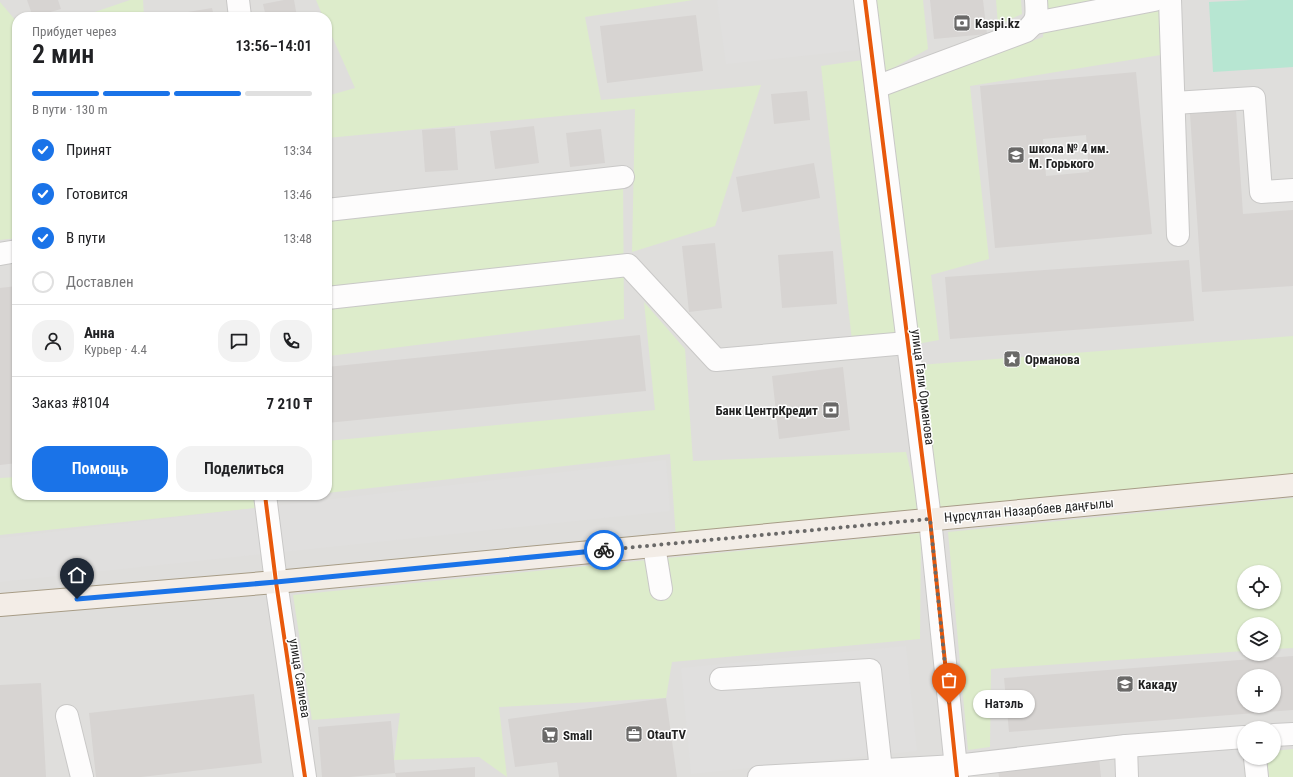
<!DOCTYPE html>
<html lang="ru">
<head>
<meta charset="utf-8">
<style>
	body { margin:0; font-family:"Roboto Condensed",sans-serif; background:#f2f2f2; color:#202124; height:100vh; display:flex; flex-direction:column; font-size:15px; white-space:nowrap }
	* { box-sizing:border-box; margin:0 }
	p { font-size:13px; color:#757577 }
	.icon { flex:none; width:22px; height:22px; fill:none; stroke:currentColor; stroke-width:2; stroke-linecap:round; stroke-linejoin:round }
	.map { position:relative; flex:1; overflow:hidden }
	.side { position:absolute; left:12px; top:12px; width:320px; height:488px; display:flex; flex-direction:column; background:#fff; border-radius:16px; box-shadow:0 1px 3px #0004 }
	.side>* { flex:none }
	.tools { position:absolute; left:1237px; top:565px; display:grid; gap:8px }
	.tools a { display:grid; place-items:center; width:44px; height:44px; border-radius:50%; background:#fff; box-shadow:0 1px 3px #0004; font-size:20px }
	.pin { position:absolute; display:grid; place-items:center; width:34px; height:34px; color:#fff; margin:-41px -17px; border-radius:50% 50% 50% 0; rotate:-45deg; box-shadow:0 0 4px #0007 }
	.pin .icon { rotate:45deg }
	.courier { position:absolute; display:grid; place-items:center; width:40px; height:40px; margin:-20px; border:3px solid #1a73e8; border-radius:50%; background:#fff; color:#222; box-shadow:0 1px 5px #0007 }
	.bubble { position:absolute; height:28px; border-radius:14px; background:#fff; box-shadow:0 1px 3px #0004; font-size:13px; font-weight:600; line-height:28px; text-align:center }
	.head em { font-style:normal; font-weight:600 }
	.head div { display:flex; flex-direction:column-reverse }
	.head { display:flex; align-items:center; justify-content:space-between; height:68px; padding:0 20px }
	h1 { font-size:26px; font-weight:600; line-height:30px }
	.bar { display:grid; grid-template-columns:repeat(4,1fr); gap:6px 4px; align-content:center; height:48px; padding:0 20px }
	.bar i { height:5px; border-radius:3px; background:#e0e0e0 }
	.bar .current { background:#1a73e8 }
	.bar p { grid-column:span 4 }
	.line { display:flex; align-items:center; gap:10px; padding:0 20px; border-top:1px solid #e0e0e0 }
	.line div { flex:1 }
	.round { display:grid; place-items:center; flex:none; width:42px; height:42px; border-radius:16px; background:#f2f2f2 }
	ol { padding:0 20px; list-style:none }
	li { display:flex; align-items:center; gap:12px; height:44px }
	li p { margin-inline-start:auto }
	li .icon { padding:4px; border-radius:50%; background:#1a73e8; color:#fff; stroke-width:4 }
	li:last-child { color:#757577 }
	li i { width:22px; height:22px; border:2px solid #e0e0e0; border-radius:50% }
	.primary-button { display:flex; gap:8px; margin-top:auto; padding:8px 20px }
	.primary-button a { flex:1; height:46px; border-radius:16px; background:#1a73e8; color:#fff; font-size:16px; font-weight:600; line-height:46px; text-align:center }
	.primary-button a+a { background:#f2f2f2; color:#202124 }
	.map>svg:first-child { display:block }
	.residential { fill:#dfdedc; fill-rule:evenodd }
	.grass { fill:#ddeccb; fill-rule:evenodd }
	.pitch { fill:#b7e6d2 }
	.parking { fill:#e0dfde }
	.building { fill:#d7d4d2; fill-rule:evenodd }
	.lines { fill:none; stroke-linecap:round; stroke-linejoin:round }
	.minor-casing { stroke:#c9c8c7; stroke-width:24 }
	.major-casing { stroke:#a79c86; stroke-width:24 }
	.minor { stroke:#fdfcfc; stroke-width:22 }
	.major { stroke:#f3ede7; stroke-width:22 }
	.cycleway-casing { stroke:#fff; stroke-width:6 }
	.cycleway { stroke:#e8590c; stroke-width:4 }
	.done { stroke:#6a6968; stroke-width:4; stroke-dasharray:0 7.2 }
	.route { stroke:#1a73e8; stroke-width:5 }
	.labels { text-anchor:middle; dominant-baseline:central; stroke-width:3; stroke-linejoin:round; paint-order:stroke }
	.poi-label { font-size:13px; font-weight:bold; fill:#222; stroke:#fff; text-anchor:start }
	.street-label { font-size:13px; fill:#222; stroke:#fff }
</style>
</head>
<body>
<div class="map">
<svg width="1293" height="777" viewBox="0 0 1293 777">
	<rect width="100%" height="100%" fill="#f0eeeb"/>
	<!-- residential -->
	<path class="residential" d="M 0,0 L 1293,0 L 1293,777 L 0,777 ZM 17,17 L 327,17 L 327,495 L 17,495 ZM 1244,572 L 1274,572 L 1274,602 L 1244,602 ZM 1244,624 L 1274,624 L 1274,654 L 1244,654 ZM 1244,676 L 1274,676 L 1274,706 L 1244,706 ZM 1244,728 L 1274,728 L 1274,758 L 1244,758 Z"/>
	<!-- grass -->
	<g class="grass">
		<path d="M 130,0 L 143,0 L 144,17 L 80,17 Z"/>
		<path d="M 316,0 L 693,0 L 585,17 L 601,100 L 761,85 L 715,226 L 632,252 L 635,109 L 327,138 L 327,96 L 355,88 L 327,25 L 327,17 L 323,17 Z"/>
		<path d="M 875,0 L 923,0 L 928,49 L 884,73 Z"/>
		<path d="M 996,0 L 1021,0 L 1022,14 L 998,25 Z"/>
		<path d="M 1045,0 L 1163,0 L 1173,53 L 970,86 L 989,259 L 931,275 L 939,340 L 917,344 L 887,94 L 1043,37 Z"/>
		<path d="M 0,2 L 17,22 L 17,238 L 0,240 Z"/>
		<path d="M 863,60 L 896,333 L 852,341 L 821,66 Z"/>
		<path d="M 623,177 L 624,319 L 329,356 L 327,339 L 327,210 Z"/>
		<path d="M 644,302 L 685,349 L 693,461 L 906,452 L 920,510 L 676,538 L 670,454 L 327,493 L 327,441 L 655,410 Z"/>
		<path d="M 1293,336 L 1293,475 L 937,507 L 919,365 Z"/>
		<path d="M 17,477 L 17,495 L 254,495 L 256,508 L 0,535 L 0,478 Z"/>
		<path d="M 1293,498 L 1293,648 L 1274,649 L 1274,624 L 1244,624 L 1244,651 L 991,669 L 990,747 L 968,750 L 948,532 ZM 1244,572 L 1274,572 L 1274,602 L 1244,602 Z"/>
		<path d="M 921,533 L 920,639 L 672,662 L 666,698 L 499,707 L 507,777 L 479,757 L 394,760 L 400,713 L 312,720 L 293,595 Z"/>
		<path d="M 1293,749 L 1293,777 L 1269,777 L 1267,758 L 1274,758 L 1274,751 Z"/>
	</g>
	<!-- pitch -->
	<path class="pitch" d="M 1250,0 L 1293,0 L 1293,67 L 1213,72 L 1209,2 Z"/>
	<!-- parking -->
	<g class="parking">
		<path d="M 717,0 L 853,0 L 858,50 L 726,64 Z"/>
		<path d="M 666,460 L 670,511 L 0,582 L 0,538 Z"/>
		<path d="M 906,646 L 917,751 L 691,774 L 681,668 Z"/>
		<path d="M 1243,749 L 1244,777 L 1136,777 L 1134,758 Z"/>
	</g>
	<!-- building -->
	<g class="building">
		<path d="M 27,0 L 58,0 L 61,9 L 33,17 Z"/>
		<path d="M 284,0 L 294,0 L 297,17 L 266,17 L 263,4 Z"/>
		<path d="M 930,0 L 983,0 L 987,34 L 934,39 Z"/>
		<path d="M 212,8 L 214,17 L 170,17 L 170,15 Z"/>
		<path d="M 696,15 L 703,71 L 607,83 L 600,26 Z"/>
		<path d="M 1136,72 L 1152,234 L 995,248 L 980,86 ZM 1086,135 L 1089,172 L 1046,176 L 1043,139 Z"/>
		<path d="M 807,91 L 810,120 L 774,124 L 771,94 Z"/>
		<path d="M 1236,110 L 1243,214 L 1293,210 L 1293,286 L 1202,292 L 1190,114 Z"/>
		<path d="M 534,126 L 539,163 L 495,169 L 490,131 Z"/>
		<path d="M 455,128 L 458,170 L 425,172 L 422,130 Z"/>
		<path d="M 601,129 L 605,163 L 570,167 L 566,133 Z"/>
		<path d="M 814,163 L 820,198 L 742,212 L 736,177 Z"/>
		<path d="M 715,243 L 722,308 L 689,312 L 682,246 Z"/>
		<path d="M 833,251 L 837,304 L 782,308 L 778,255 Z"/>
		<path d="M 1189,260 L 1194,321 L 950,339 L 945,277 Z"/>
		<path d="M 17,286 L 17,463 L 0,465 L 0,288 Z"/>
		<path d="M 640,335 L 646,391 L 327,423 L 327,367 Z"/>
		<path d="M 843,367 L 850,430 L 779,439 L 772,376 Z"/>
		<path d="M 1293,656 L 1293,710 L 1009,732 L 1004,678 ZM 1244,676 L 1274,676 L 1274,706 L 1244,706 Z"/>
		<path d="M 41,683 L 46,777 L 0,777 L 0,685 Z"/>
		<path d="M 254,694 L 262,763 L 141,777 L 96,777 L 89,713 Z"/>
		<path d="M 666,698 L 677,777 L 559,777 L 557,762 L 515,767 L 508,719 Z"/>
		<path d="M 391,721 L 395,773 L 349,777 L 322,777 L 318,727 Z"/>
		<path d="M 1099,758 L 1101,777 L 999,777 L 998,770 Z"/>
		<path d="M 475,767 L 475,777 L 396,777 L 395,773 Z"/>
	</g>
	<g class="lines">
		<!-- minor casing -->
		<g class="minor-casing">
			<g id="minor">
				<path d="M 238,0 L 240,17"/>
				<path d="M 865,0 L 930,519 L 957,777"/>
				<path d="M 1170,0 L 1178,235"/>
				<path d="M 1035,23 L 1154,0"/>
				<path d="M 876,87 L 1026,31 C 1038,20 1037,16 1036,0"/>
				<path d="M 1174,103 L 1254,98 L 1261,192 L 1293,190"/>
				<path d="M 327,210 L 623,177"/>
				<path d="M 0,254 L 17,251"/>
				<path d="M 327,298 L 628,265 L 716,360 L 907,343"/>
				<path d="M 265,495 L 276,582 L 305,777"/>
				<path d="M 654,546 L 661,589"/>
				<path d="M 721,679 L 870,670 L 881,770"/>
				<path d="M 67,716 L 82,777"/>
				<path d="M 1274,735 L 1293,734"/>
				<path d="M 1126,746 L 1127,777"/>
				<path d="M 1255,758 L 1257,777"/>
				<path d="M 759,777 L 956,766 L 1126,746 L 1244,737"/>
			</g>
		</g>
		<!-- major casing -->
		<g class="major-casing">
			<path id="major" d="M 0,605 L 276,582 L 1293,485"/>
		</g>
		<!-- minor -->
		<use href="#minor" class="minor"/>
		<!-- major -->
		<use href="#major" class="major"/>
		<!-- cycleway casing -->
		<g class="cycleway-casing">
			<g id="cycleway">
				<path d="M 865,0 L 930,519 L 957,777"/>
				<path d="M 265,495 L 276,582 L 305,777"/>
			</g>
		</g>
		<!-- cycleway -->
		<use href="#cycleway" class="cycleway"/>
	</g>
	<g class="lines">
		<!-- done -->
		<path class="done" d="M 604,550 L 930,519 L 949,704"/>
		<!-- route -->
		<path class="route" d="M 77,599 L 276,582 L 604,550"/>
	</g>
	<!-- icons -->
	<defs>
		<g id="bank-square" transform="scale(0.9)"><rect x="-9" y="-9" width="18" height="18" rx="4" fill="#6a6968" stroke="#fff"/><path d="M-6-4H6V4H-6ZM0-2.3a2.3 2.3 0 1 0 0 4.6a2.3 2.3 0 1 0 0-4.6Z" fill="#fff"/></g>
		<g id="school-square" transform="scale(0.9)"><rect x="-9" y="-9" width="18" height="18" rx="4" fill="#6a6968" stroke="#fff"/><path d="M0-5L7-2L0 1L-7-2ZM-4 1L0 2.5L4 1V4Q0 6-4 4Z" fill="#fff"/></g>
		<g id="sight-square" transform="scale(0.9)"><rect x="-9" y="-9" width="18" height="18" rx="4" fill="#6a6968" stroke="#fff"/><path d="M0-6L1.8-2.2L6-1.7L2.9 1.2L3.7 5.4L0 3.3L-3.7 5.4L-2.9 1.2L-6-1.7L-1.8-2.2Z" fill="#fff"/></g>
		<g id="office-square" transform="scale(0.9)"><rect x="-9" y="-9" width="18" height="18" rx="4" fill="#6a6968" stroke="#fff"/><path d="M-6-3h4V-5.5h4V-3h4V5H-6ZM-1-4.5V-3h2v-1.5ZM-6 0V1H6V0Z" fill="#fff"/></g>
		<g id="supermarket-square" transform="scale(0.9)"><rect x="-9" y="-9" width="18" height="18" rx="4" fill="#6a6968" stroke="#fff"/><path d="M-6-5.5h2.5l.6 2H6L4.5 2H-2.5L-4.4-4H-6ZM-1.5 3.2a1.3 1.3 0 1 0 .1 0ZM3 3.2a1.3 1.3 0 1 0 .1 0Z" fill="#fff"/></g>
	</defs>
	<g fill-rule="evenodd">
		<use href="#bank-square" x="962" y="23"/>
		<use href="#school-square" x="1016" y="155"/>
		<use href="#sight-square" x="1012" y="359"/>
		<use href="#bank-square" x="831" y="410"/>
		<use href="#school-square" x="1125" y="684"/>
		<use href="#office-square" x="634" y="734"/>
		<use href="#supermarket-square" x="550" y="735"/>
	</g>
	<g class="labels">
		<!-- poi labels -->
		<g class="poi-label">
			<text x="975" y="23">Kaspi.kz</text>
			<text x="1029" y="148">школа № 4 им.<tspan x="1029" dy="15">М. Горького</tspan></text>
			<text x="1025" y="359">Орманова</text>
			<text x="818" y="410" text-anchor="end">Банк ЦентрКредит</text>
			<text x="1138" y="684">Какаду</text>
			<text x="647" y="734">OtauTV</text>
			<text x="563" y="735">Small</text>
		</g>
		<!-- street labels -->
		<g class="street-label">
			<text transform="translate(923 387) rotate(83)">улица Гали Орманова</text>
			<text transform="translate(1029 510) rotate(-5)">Нұрсұлтан Назарбаев даңғылы</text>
			<text transform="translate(300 678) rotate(81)">улица Сапиева</text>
		</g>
	</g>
</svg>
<div class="tools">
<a><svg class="icon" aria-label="locate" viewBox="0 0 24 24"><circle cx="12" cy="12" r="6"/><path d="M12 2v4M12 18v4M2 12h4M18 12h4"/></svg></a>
<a><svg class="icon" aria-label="layers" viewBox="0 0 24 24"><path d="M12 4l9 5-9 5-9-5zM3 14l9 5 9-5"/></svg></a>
<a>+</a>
<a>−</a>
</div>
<div class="pin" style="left:949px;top:704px;background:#ea580c"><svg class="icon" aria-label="bag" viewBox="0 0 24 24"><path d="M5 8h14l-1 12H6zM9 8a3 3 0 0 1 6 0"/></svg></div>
<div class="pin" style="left:77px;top:599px;background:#1f2937"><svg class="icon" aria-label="home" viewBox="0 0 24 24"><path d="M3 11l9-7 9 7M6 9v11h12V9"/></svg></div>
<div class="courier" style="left:604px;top:550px"><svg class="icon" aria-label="bike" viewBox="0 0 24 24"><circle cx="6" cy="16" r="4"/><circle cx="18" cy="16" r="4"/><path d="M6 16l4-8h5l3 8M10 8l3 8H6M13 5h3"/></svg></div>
<div class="bubble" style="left:973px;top:690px;width:62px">Натэль</div>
<section class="side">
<div class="head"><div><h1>2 мин</h1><p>Прибудет через</p></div><em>13:56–14:01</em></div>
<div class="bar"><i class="current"></i><i class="current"></i><i class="current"></i><i></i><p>В пути · 130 m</p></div>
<ol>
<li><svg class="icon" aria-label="check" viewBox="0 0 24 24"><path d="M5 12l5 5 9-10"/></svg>Принят<p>13:34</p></li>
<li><svg class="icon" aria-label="check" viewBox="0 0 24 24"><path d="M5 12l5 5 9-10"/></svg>Готовится<p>13:46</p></li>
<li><svg class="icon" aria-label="check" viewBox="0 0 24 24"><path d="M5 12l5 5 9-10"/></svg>В пути<p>13:48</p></li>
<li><i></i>Доставлен</li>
</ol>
<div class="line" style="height:72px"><a class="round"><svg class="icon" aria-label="person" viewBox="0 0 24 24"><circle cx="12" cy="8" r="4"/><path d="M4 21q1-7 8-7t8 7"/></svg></a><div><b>Анна</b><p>Курьер · 4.4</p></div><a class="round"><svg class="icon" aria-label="chat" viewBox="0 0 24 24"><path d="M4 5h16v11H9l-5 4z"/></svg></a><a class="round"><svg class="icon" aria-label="phone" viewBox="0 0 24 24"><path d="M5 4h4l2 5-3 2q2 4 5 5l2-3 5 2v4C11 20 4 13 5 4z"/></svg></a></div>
<div class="line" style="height:52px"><div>Заказ #8104</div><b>7 210 ₸</b></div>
<div class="primary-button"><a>Помощь</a><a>Поделиться</a></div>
</section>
</div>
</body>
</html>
